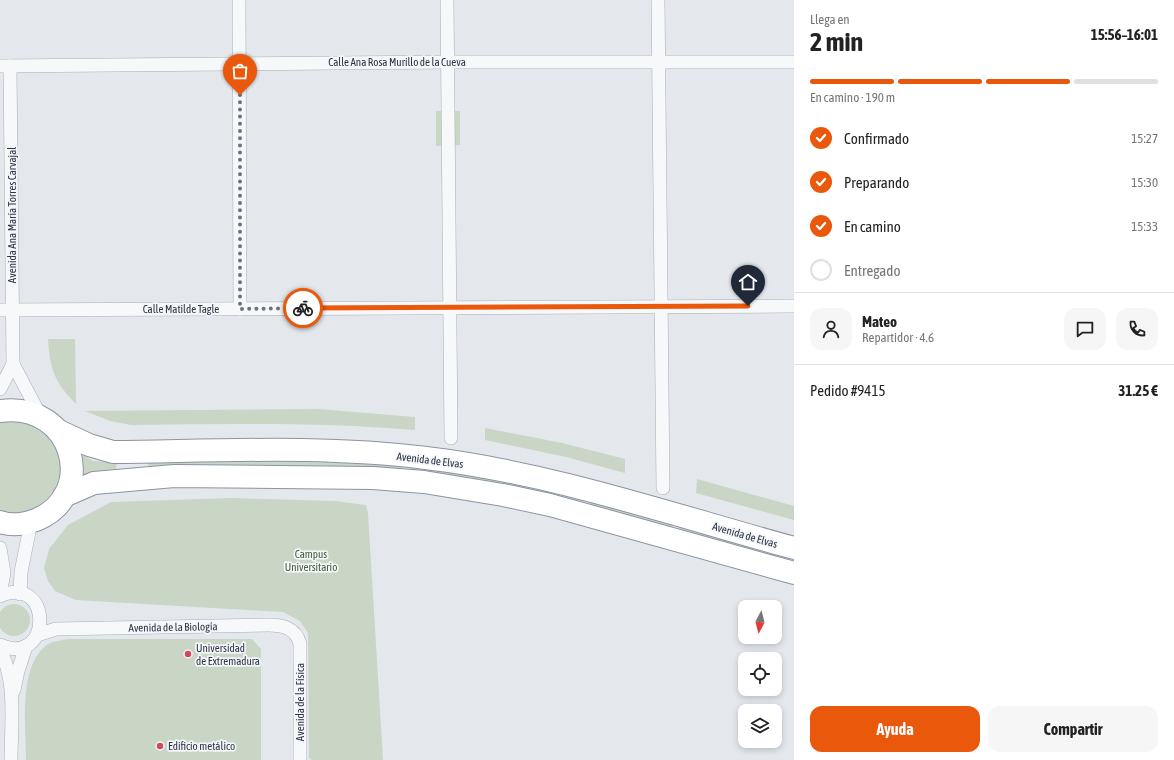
<!DOCTYPE html>
<html lang="es">
<head>
<meta charset="utf-8">
<style>
	body { margin:0; font-family:"Asap Condensed",sans-serif; background:#f6f6f6; color:#222; height:100vh; display:flex; flex-direction:column; font-size:15px; white-space:nowrap }
	* { box-sizing:border-box; margin:0 }
	p { font-size:13px; color:#767676 }
	.icon { flex:none; width:22px; height:22px; fill:none; stroke:currentColor; stroke-width:2; stroke-linecap:round; stroke-linejoin:round }
	.map { position:relative; flex:1; overflow:hidden }
	.sheet { display:flex; flex-direction:column; background:#fff; width:380px }
	.sheet>* { flex:none }
	.needle { width:26px; rotate:187deg }
	.buttons { position:absolute; left:738px; top:600px; display:grid; gap:8px }
	.buttons a { display:grid; place-items:center; width:44px; height:44px; border-radius:8px; background:#fff; box-shadow:0 2px 6px #0003; font-size:20px }
	.pin { position:absolute; display:grid; place-items:center; width:34px; height:34px; color:#fff; margin:-41px -17px; border-radius:50% 50% 50% 0; rotate:-45deg; box-shadow:0 0 4px #0007 }
	.pin .icon { rotate:45deg }
	.courier { position:absolute; display:grid; place-items:center; width:40px; height:40px; margin:-20px; border:3px solid #ea580c; border-radius:50%; background:#fff; color:#222; box-shadow:0 1px 5px #0007 }
	.head em { font-style:normal; font-weight:700 }
	.head div { display:flex; flex-direction:column-reverse }
	.head { display:flex; align-items:center; justify-content:space-between; height:68px; padding:0 16px }
	h1 { font-size:26px; font-weight:700; line-height:30px }
	.bar { display:grid; grid-template-columns:repeat(4,1fr); gap:6px 4px; align-content:center; height:48px; padding:0 16px }
	.bar i { height:5px; border-radius:3px; background:#e0e0e0 }
	.bar .on { background:#ea580c }
	.bar p { grid-column:span 4 }
	.line { display:flex; align-items:center; gap:10px; padding:0 16px; border-top:1px solid #e0e0e0 }
	.line div { flex:1 }
	.round { display:grid; place-items:center; flex:none; width:42px; height:42px; border-radius:12px; background:#f6f6f6 }
	ol { padding:0 16px; list-style:none }
	li { display:flex; align-items:center; gap:12px; height:44px }
	li p { margin-inline-start:auto }
	li .icon { padding:4px; border-radius:50%; background:#ea580c; color:#fff; stroke-width:4 }
	li:last-child { color:#767676 }
	li i { width:22px; height:22px; border:2px solid #e0e0e0; border-radius:50% }
	.button { display:flex; gap:8px; margin-top:auto; padding:8px 16px }
	.button a { flex:1; height:46px; border-radius:12px; background:#ea580c; color:#fff; font-size:16px; font-weight:700; line-height:46px; text-align:center }
	.button a+a { background:#f6f6f6; color:#222 }
	main { display:flex; flex:1; min-height:0 }
	.map>svg:first-child { display:block }
	.green { fill:#c9d6c5 }
	.lines { fill:none; stroke-linecap:round; stroke-linejoin:round }
	.street-casing { stroke:#a9aeb7; stroke-width:14 }
	.highway-casing { stroke:#8b94a3; stroke-width:24 }
	.street { stroke:#f7f8fa; stroke-width:13 }
	.highway { stroke:#fff; stroke-width:22 }
	.done { stroke:#6c737f; stroke-width:4; stroke-dasharray:0 7.2 }
	.route { stroke:#ea580c; stroke-width:5 }
	.poi-dot { fill:#d1495b; stroke:#f4f6f9; stroke-width:1.5 }
	.labels { text-anchor:middle; dominant-baseline:central; stroke-width:3.5; stroke-linejoin:round; paint-order:stroke }
	.street-label { font-size:11px; fill:#2b3445; stroke:#f4f6f9 }
	.park-label { font-size:11px; fill:#3f6138; stroke:#f4f6f9 }
	.poi-label { font-size:11px; fill:#2b3445; stroke:#f4f6f9; text-anchor:start }
</style>
</head>
<body>
<main>
<div class="map">
<svg width="794" height="760" viewBox="0 0 794 760">
	<rect width="100%" height="100%" fill="#e4e7ec"/>
	<!-- green -->
	<g class="green">
		<path d="M 436,111 L 460,111 L 460,145 L 436,146 Z"/>
		<path d="M 48,339 L 75,339 L 76,404 C 54,382 50,369 48,339 Z"/>
		<path d="M 318,409 L 415,417 L 415,430 C 320,422 226,424 131,425 L 110,421 L 85,411 Z"/>
		<path d="M 0,419 C 9,419 23,417 31,420 C 34,421 39,427 42,430 C 46,433 53,437 56,442 C 73,480 43,523 0,511 Z"/>
		<path d="M 485,428 L 562,443 L 625,459 L 625,473 L 566,457 L 485,440 Z"/>
		<path d="M 82,454 L 93,461 L 117,462 L 116,469 L 96,471 L 82,476 Z"/>
		<path d="M 148,461 L 366,462 L 403,467 L 402,473 L 148,469 Z"/>
		<path d="M 410,467 L 497,479 L 496,486 L 408,473 Z"/>
		<path d="M 697,479 L 794,506 L 794,520 L 696,493 Z"/>
		<path d="M 502,481 L 585,502 L 584,507 L 502,487 Z"/>
		<path d="M 231,498 L 335,501 L 366,505 L 368,513 L 383,760 L 312,760 L 309,758 L 308,633 L 300,621 L 283,612 L 76,600 L 55,591 L 48,581 L 44,568 L 49,549 L 68,525 L 111,502 Z"/>
		<path d="M 590,502 L 673,525 L 672,531 L 588,507 Z"/>
		<path d="M 680,527 L 763,551 L 762,556 L 678,533 Z"/>
		<circle cx="14" cy="620" r="16"/>
		<path d="M 68,639 L 252,639 L 261,649 L 261,760 L 26,760 C 26,728 17,662 50,643 C 55,641 63,640 68,639 Z"/>
	</g>
	<g class="lines">
		<!-- street casing -->
		<g class="street-casing">
			<g id="street">
				<path d="M 239,0 L 240,309"/>
				<path d="M 447,0 L 451,438"/>
				<path d="M 658,0 L 663,488"/>
				<path d="M 0,66 L 447,62 L 794,62"/>
				<path d="M 0,310 L 794,306"/>
				<path d="M 13,364 L 41,417"/>
				<path d="M 0,389 L 13,364 L 10,66"/>
				<path d="M 0,548 L 4,573 L 0,594"/>
				<path d="M 20,594 L 21,572 L 31,522"/>
				<path d="M 0,596 C 53,573 53,668 0,645"/>
				<path d="M 37,635 L 56,629 L 268,625 C 283,625 296,628 300,644 L 300,760"/>
				<path d="M 0,651 C 17,678 11,729 11,760"/>
				<path d="M 14,690 L 18,671 L 26,646"/>
			</g>
		</g>
		<!-- highway casing -->
		<g class="highway-casing">
			<g id="highway">
				<path d="M 0,411 C 75,401 98,495 36,520 C 25,524 11,526 0,522"/>
				<path d="M 59,431 L 89,445 L 113,452 C 217,451 323,445 426,458 C 552,473 673,515 794,548"/>
				<path d="M 64,496 L 94,483 L 174,476 L 373,478 L 424,482 L 503,495 L 550,505 L 794,573"/>
			</g>
		</g>
		<!-- street -->
		<use href="#street" class="street"/>
		<!-- highway -->
		<use href="#highway" class="highway"/>
	</g>
	<g class="lines">
		<!-- done -->
		<path class="done" d="M 240,95 L 240,309 L 303,308"/>
		<!-- route -->
		<path class="route" d="M 303,308 L 748,306"/>
	</g>
	<!-- markers -->
	<g class="poi-dot">
		<circle cx="188" cy="654" r="4"/>
		<circle cx="160" cy="746" r="4"/>
	</g>
	<g class="labels">
		<!-- street labels -->
		<g class="street-label">
			<text x="397" y="62">Calle Ana Rosa Murillo de la Cueva</text>
			<text transform="translate(12 215) rotate(-90)">Avenida Ana María Torres Carvajal</text>
			<text x="181" y="309">Calle Matilde Tagle</text>
			<text transform="translate(430 460) rotate(7)">Avenida de Elvas</text>
			<text transform="translate(745 535) rotate(16)">Avenida de Elvas</text>
			<text transform="translate(173 627) rotate(-1)">Avenida de la Biología</text>
			<text transform="translate(300 702) rotate(-90)">Avenida de la Física</text>
		</g>
		<!-- park labels -->
		<g class="park-label">
			<text x="311" y="554">Campus<tspan x="311" dy="13">Universitario</tspan></text>
		</g>
		<!-- poi labels -->
		<g class="poi-label">
			<text x="196" y="648">Universidad<tspan x="196" dy="13">de Extremadura</tspan></text>
			<text x="168" y="746">Edificio metálico</text>
		</g>
	</g>
</svg>
<div class="buttons">
<a><svg class="needle" viewBox="-14 -14 28 28"><path d="M0-13l5 13h-10z" fill="#e53935"/><path d="M0 13l5-13h-10z" fill="#767676"/></svg></a>
<a><svg class="icon" aria-label="locate" viewBox="0 0 24 24"><circle cx="12" cy="12" r="6"/><path d="M12 2v4M12 18v4M2 12h4M18 12h4"/></svg></a>
<a><svg class="icon" aria-label="layers" viewBox="0 0 24 24"><path d="M12 4l9 5-9 5-9-5zM3 14l9 5 9-5"/></svg></a>
</div>
<div class="pin" style="left:240px;top:95px;background:#ea580c"><svg class="icon" aria-label="bag" viewBox="0 0 24 24"><path d="M5 8h14l-1 12H6zM9 8a3 3 0 0 1 6 0"/></svg></div>
<div class="pin" style="left:748px;top:306px;background:#1f2937"><svg class="icon" aria-label="home" viewBox="0 0 24 24"><path d="M3 11l9-7 9 7M6 9v11h12V9"/></svg></div>
<div class="courier" style="left:303px;top:308px"><svg class="icon" aria-label="bike" viewBox="0 0 24 24"><circle cx="6" cy="16" r="4"/><circle cx="18" cy="16" r="4"/><path d="M6 16l4-8h5l3 8M10 8l3 8H6M13 5h3"/></svg></div>
</div>
<section class="sheet">
<div class="head"><div><h1>2 min</h1><p>Llega en</p></div><em>15:56–16:01</em></div>
<div class="bar"><i class="on"></i><i class="on"></i><i class="on"></i><i></i><p>En camino · 190 m</p></div>
<ol>
<li><svg class="icon" aria-label="check" viewBox="0 0 24 24"><path d="M5 12l5 5 9-10"/></svg>Confirmado<p>15:27</p></li>
<li><svg class="icon" aria-label="check" viewBox="0 0 24 24"><path d="M5 12l5 5 9-10"/></svg>Preparando<p>15:30</p></li>
<li><svg class="icon" aria-label="check" viewBox="0 0 24 24"><path d="M5 12l5 5 9-10"/></svg>En camino<p>15:33</p></li>
<li><i></i>Entregado</li>
</ol>
<div class="line" style="height:72px"><a class="round"><svg class="icon" aria-label="person" viewBox="0 0 24 24"><circle cx="12" cy="8" r="4"/><path d="M4 21q1-7 8-7t8 7"/></svg></a><div><b>Mateo</b><p>Repartidor · 4.6</p></div><a class="round"><svg class="icon" aria-label="chat" viewBox="0 0 24 24"><path d="M4 5h16v11H9l-5 4z"/></svg></a><a class="round"><svg class="icon" aria-label="phone" viewBox="0 0 24 24"><path d="M5 4h4l2 5-3 2q2 4 5 5l2-3 5 2v4C11 20 4 13 5 4z"/></svg></a></div>
<div class="line" style="height:52px"><div>Pedido #9415</div><b>31.25 €</b></div>
<div class="button"><a>Ayuda</a><a>Compartir</a></div>
</section>
</main>
</body>
</html>
